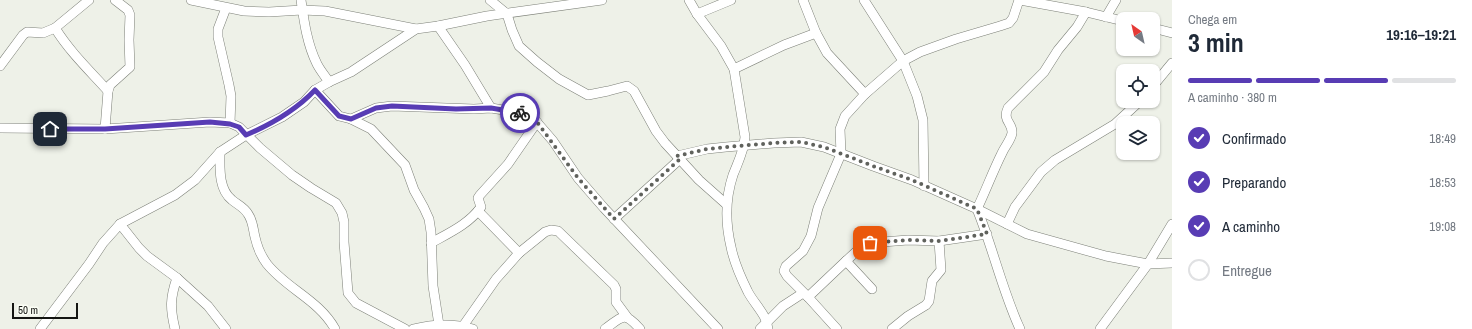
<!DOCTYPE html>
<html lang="pt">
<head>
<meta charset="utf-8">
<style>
	body { margin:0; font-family:"Archivo Narrow",sans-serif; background:#f2f2f3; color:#1f2937; height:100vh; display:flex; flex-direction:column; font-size:15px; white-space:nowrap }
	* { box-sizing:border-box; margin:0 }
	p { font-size:13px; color:#747a83 }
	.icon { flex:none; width:22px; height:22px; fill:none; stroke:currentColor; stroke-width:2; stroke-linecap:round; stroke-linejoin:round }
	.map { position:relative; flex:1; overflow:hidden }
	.sheet { display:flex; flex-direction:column; background:#fff; width:300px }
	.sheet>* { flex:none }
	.needle { width:26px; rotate:326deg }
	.controls { position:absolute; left:1116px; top:12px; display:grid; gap:8px }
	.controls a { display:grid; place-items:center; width:44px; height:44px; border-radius:8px; background:#fff; box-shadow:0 1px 3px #0004; font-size:20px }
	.scale { position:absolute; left:12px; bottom:10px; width:66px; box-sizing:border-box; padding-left:4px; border:2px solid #141512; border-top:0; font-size:11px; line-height:14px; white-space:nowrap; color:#141512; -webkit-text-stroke:3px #fbfef5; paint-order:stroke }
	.pin { position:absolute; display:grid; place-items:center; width:34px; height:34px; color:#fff; margin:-17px; border-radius:8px; box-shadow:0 2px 6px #0006 }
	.courier { position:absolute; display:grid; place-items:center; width:40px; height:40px; margin:-20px; border:3px solid #583cb4; border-radius:50%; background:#fff; color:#222; box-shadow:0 1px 5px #0007 }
	.headline em { font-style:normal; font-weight:700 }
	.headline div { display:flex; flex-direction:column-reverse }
	.headline { display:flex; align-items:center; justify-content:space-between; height:68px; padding:0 16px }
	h1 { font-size:26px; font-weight:700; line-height:30px }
	.bar { display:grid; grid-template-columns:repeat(4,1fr); gap:6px 4px; align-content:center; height:48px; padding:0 16px }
	.bar i { height:5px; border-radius:3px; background:#e0e1e3 }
	.bar .active { background:#583cb4 }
	.bar p { grid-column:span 4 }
	ol { padding:0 16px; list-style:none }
	li { display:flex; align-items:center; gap:12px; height:44px }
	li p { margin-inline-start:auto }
	li .icon { padding:4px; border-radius:50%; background:#583cb4; color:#fff; stroke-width:4 }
	li:last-child { color:#747a83 }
	li i { width:22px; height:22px; border:2px solid #e0e1e3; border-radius:50% }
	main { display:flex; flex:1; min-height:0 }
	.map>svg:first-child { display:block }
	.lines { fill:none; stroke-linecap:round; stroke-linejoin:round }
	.street-casing { stroke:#7d8078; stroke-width:10 }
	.street { stroke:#fff; stroke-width:9 }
	.done { stroke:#60625d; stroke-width:4; stroke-dasharray:0 7.2 }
	.route { stroke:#583cb4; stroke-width:5 }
</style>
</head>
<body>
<main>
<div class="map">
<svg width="1172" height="329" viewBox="0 0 1172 329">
	<rect width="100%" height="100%" fill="#eef1e8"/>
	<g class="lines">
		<!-- street casing -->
		<g class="street-casing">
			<g id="street">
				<path d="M 115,0 L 128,10 L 130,15 L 129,40 L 130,67 L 110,85 L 108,91 L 105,129 L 210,122 L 230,123 L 239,127 L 260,148 L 292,175 L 311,188 L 336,203 L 342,213 L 344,222 L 344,242 L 348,293 L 356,303 L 405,329"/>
				<path d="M 191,0 L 244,11 L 269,12 L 302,10 L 325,11 L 416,29"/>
				<path d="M 301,0 C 304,21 307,44 317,64 C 320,70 325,76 329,82"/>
				<path d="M 490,0 L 507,14 L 512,30 L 519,46 L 537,62 L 559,79 L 588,95 L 608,91 L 627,86 L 634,91 L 656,131 L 665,143 L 699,180 L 726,204"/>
				<path d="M 689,0 L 697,14 L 721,46 L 734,69 L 745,137 C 744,151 738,162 733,175 C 725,199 725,222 731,247 C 734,262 741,278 748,292 C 755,305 767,315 768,329"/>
				<path d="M 803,0 L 816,33"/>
				<path d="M 864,0 L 903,61 L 917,96 L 923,120 L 924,186"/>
				<path d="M 1020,0 L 1086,12 L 1123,21"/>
				<path d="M 226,8 L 218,29 L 218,37 L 229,85 L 231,96 L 230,123"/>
				<path d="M 1086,12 L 1077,27 L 1058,50 L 1044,72 L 1008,108 C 1002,121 1013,123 1012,133 C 1011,140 1005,146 1002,153 C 993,171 986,190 977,209 L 1027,234 L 1106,256 L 1132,261 L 1148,264 L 1172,263"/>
				<path d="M 697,14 L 731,0"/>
				<path d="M 1106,17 L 1116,0"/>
				<path d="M 438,26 L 465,65 L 491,108"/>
				<path d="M 55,28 C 70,52 89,70 108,91"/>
				<path d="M 1153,28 L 1172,33"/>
				<path d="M 0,66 L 23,35 L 27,32 L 43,33 L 55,28 L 89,0"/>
				<path d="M 734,69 L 784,45 L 816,33 L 827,53 L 865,94"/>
				<path d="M 1153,86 L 1172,63"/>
				<path d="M 315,90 L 339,116 L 351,119 L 371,129 L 405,165 L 414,190 L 424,208 L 429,219 L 431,232 L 433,286 L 439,325"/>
				<path d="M 351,119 L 376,108 L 392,106 L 474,109 L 491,108 L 522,113 L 534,119 L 553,141 L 578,178 L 604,208 L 718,329"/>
				<path d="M 0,128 L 105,129"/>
				<path d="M 220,152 C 220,167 218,189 232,200 C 238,205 244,207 248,214 C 253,221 253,229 255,237 C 257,246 261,256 267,264 C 287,289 319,300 335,329"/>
				<path d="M 677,156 L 707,149 L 726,147 L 774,143 L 801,142 L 824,147 L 873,166 L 912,180 L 977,209 C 993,248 1002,290 1020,329"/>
				<path d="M 614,219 L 680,159"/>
				<path d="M 120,224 L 139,248 L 147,256 L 177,278 L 208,306 L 226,329"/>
				<path d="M 1007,224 L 1015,207 L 1041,172 L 1055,160 L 1115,124 L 1140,101"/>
				<path d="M 431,243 C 449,233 469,224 481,207 L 478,198 L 480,195 L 508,164 L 537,122"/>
				<path d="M 519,253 L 545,232 L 551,230 L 558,231 L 614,285 L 616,289 L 616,302 L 627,317"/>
				<path d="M 846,261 L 859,249 L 870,243 L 908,240 L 939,241 L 987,234"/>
				<path d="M 808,297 L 846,261 L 872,289"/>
				<path d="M 463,326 L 496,279 L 519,253 L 478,211"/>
				<path d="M 40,329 L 89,264 L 103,243 L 120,224 L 175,195 L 195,180 L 220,152 L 246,135 L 282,117 L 304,102 L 315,90 L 329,82 L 351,72 L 416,29 L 438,26 L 487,16 L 602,0"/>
				<path d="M 175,329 C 170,308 170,298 177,278"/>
				<path d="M 413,329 C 433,324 453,323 473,329"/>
				<path d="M 605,329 C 623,316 624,311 640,329"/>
				<path d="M 760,329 L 783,306 L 803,293"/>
				<path d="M 837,329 L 808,297 L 787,276 L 784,271 L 786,266 L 803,251 L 811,236 L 818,208 L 841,154 L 840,129 L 845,116 L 865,94 L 903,61 L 920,52 L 956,39 L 1000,26 L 1009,23 L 1013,18 L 1019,0"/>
				<path d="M 892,329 L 908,316 L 926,305 L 929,301 L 932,281 L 941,270 L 939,241"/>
				<path d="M 1100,329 L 1148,264 L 1172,224"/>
			</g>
		</g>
		<!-- street -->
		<use href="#street" class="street"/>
	</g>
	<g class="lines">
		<!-- done -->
		<path class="done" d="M 520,113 L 534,119 L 537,122 L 578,178 L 614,219 L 680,159 L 677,156 L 707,149 L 726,147 L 774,143 L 801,142 L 824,147 L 873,166 L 912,180 L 977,209 L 987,234 L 939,241 L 908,240 L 870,243"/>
		<!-- route -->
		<path class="route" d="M 50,129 L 105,129 L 210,122 L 230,124 L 239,127 L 246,135 C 272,124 295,111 315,90 L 339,116 L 351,119 L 376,108 L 392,106 L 456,109 L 491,108 L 520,113"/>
	</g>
</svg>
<div class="controls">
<a><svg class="needle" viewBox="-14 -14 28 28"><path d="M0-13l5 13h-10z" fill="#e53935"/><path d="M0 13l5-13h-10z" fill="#747a83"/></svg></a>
<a><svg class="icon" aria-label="locate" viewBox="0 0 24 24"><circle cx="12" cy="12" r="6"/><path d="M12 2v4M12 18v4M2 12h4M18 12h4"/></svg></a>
<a><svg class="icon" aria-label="layers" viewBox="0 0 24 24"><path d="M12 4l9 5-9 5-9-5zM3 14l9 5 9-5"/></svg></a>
</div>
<div class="scale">50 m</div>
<div class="pin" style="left:870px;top:243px;background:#ea580c"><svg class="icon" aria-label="bag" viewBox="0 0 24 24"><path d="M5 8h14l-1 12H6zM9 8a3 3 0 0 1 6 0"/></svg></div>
<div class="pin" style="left:50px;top:129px;background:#1f2937"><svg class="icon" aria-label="home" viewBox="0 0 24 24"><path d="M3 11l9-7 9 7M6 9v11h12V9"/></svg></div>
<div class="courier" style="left:520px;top:113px"><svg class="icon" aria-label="bike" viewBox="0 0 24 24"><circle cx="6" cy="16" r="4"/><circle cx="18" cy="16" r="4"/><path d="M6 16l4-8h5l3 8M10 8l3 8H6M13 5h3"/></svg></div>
</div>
<section class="sheet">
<div class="headline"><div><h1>3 min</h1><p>Chega em</p></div><em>19:16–19:21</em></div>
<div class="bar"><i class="active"></i><i class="active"></i><i class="active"></i><i></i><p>A caminho · 380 m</p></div>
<ol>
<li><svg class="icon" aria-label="check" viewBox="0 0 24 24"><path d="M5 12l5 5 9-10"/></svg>Confirmado<p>18:49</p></li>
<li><svg class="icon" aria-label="check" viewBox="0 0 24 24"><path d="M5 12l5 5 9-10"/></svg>Preparando<p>18:53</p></li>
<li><svg class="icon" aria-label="check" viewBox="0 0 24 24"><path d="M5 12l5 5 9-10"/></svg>A caminho<p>19:08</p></li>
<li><i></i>Entregue</li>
</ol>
</section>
</main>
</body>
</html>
